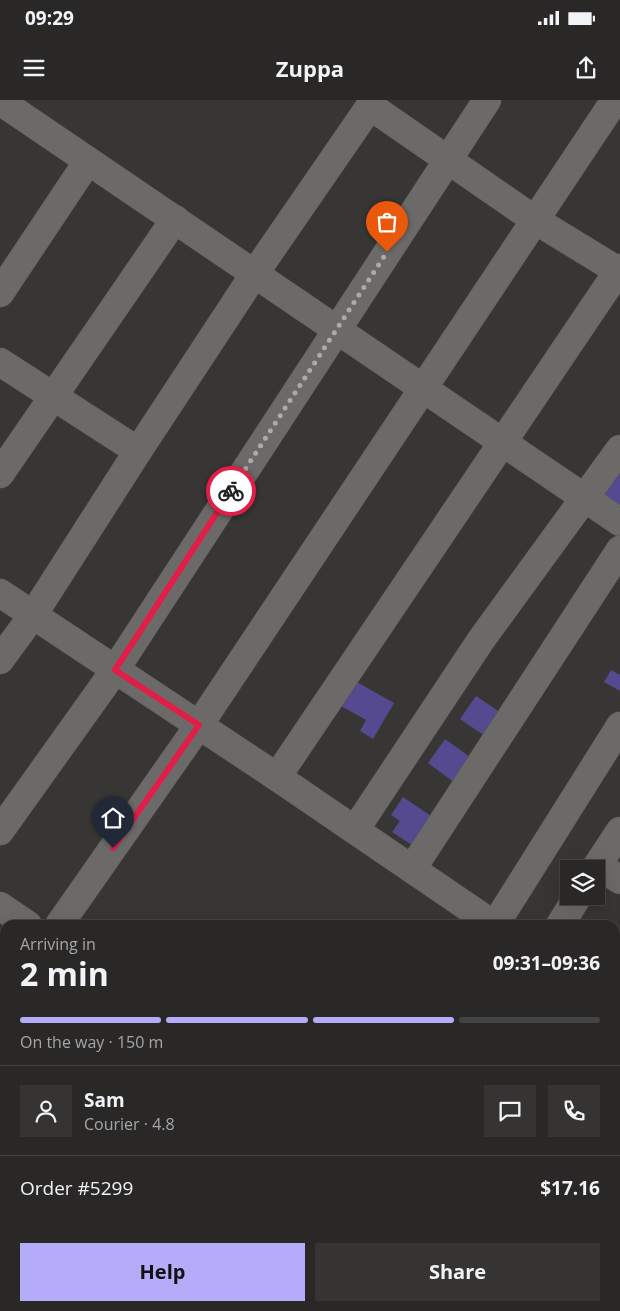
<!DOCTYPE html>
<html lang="en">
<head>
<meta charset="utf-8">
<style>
	body { margin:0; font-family:"Open Sans",sans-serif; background:#353433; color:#f1f3f6; height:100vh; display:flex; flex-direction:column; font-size:19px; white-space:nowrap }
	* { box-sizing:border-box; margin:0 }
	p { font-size:16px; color:#a5a6a7 }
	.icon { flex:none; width:28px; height:28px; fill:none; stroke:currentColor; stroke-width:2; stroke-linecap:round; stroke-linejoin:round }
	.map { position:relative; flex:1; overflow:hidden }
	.drawer { position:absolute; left:0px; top:820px; width:620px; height:391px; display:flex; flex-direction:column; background:#292827; border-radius:15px 15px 0 0; box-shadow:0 5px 20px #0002,0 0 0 1px #454444 }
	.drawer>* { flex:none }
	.fabs { position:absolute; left:560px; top:760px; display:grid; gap:10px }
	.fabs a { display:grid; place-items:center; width:45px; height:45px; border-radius:0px; background:#292827; box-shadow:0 5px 20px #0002,0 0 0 1px #454444; font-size:25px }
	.pin { position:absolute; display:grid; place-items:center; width:42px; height:42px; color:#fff; margin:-51px -21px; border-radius:50% 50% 50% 0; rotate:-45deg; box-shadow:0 0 5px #0007 }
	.pin .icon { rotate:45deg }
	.courier { position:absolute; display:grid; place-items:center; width:50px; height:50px; margin:-25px; border:4px solid #e11d48; border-radius:50%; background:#fff; color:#222; box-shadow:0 1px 6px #0007 }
	.overview em { font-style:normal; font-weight:700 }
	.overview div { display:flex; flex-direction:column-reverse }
	.overview { display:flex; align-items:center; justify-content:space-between; height:85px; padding:0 20px }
	h1 { font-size:32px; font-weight:700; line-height:38px }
	.bar { display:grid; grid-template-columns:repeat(4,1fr); gap:8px 5px; align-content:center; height:60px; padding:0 20px }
	.bar i { height:6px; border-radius:4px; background:#454444 }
	.bar .on { background:#b4acf9 }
	.bar p { grid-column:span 4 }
	.line { display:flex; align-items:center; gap:12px; padding:0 20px; border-top:1px solid #454444 }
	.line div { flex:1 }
	.round { display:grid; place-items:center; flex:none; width:52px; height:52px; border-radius:0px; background:#353433 }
	.button { display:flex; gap:10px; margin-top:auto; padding:10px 20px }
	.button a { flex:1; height:58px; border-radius:0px; background:#b4acf9; color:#111; font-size:20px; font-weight:700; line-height:58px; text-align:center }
	.button a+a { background:#353433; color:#f1f3f6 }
	.status { display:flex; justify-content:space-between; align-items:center; height:35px; padding:0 25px; background:#292827; direction:ltr }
	.status svg { height:14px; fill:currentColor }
	header { display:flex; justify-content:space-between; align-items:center; height:65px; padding:0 20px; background:#292827; font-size:22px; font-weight:700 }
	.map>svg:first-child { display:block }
	.building { fill:#554a90 }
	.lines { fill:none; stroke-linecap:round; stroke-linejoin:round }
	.minor-casing { stroke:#545250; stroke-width:29 }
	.minor { stroke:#6c6a68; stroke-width:28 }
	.done { stroke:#acaba9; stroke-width:5; stroke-dasharray:0 9 }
	.route { stroke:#e11d48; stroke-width:6 }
</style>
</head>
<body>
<div class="status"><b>09:29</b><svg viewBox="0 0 49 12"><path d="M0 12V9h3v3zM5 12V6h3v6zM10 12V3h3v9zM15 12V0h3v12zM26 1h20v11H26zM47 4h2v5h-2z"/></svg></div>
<header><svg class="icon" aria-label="menu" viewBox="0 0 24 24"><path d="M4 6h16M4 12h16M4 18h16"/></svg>Zuppa<svg class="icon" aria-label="share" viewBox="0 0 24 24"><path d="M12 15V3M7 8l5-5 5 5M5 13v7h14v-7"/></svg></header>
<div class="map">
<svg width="620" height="1211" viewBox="0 0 620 1211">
	<rect width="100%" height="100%" fill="#373634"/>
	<!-- building -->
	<g class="building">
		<path d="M 615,370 L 620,374 L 620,418 L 595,401 Z"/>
		<path d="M 611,570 L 620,575 L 620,591 L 604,582 Z"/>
		<path d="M 355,581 L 394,603 L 373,639 L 360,631 L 366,620 L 341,606 Z"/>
		<path d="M 476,596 L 504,615 L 488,638 L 460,619 Z"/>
		<path d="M 445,639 L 473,659 L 455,683 L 428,663 Z"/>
		<path d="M 403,697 L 434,718 L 415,747 L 392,732 L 400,721 L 391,715 Z"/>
	</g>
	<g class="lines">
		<!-- minor casing -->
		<g class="minor-casing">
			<g id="minor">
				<path d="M 0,1 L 620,422"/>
				<path d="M 0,193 L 88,61"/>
				<path d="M 0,262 L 138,351"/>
				<path d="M 0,374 L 175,119"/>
				<path d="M 0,493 L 277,677 L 494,825"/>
				<path d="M 0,560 L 33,515 L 138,351 L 255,173 L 370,6 L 535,120 L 620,172"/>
				<path d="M 277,677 L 620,168"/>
				<path d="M 355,730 L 481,540 L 620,349"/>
				<path d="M 0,731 L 115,570 L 487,0"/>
				<path d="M 598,765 L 620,780"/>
				<path d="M 412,769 L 620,450"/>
				<path d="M 595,769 L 620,731"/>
				<path d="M 0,806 L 28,825"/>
				<path d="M 59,825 L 199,625 L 615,0"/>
				<path d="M 495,825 L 620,626"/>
				<path d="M 560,825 L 578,796"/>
				<path d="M 0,908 L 5,901"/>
				<path d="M 615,909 L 620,913"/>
				<path d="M 615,1155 L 620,1158"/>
				<path d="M 232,1211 L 236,1206"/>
			</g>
		</g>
		<!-- minor -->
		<use href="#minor" class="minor"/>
	</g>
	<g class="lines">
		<!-- done -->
		<path class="done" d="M 231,391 L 387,152"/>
		<!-- route -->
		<path class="route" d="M 113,748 L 199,625 L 115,570 L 231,391"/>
	</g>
</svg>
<div class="fabs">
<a><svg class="icon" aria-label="layers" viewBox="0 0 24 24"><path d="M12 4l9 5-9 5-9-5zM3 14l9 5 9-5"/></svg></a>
</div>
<div class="pin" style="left:387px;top:152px;background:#ea580c"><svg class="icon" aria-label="bag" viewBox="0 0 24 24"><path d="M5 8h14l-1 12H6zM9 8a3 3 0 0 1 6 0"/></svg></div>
<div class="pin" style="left:113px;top:748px;background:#1f2937"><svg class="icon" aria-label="home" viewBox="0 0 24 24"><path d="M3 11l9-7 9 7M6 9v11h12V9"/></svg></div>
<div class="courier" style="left:231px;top:391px"><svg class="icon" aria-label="bike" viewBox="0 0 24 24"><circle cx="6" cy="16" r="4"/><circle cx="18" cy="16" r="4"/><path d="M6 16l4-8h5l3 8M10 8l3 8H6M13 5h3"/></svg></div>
<section class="drawer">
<div class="overview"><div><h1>2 min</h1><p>Arriving in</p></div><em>09:31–09:36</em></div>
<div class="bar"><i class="on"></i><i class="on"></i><i class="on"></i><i></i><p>On the way · 150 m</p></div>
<div class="line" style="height:90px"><a class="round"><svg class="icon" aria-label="person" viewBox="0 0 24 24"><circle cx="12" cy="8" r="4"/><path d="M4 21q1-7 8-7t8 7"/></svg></a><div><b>Sam</b><p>Courier · 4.8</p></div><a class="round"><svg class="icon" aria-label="chat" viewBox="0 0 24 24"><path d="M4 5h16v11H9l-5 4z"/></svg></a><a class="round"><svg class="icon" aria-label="phone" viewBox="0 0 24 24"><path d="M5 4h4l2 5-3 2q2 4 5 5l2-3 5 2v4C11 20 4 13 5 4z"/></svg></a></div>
<div class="line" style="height:65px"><div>Order #5299</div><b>$17.16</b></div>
<div class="button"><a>Help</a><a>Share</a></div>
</section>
</div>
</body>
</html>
